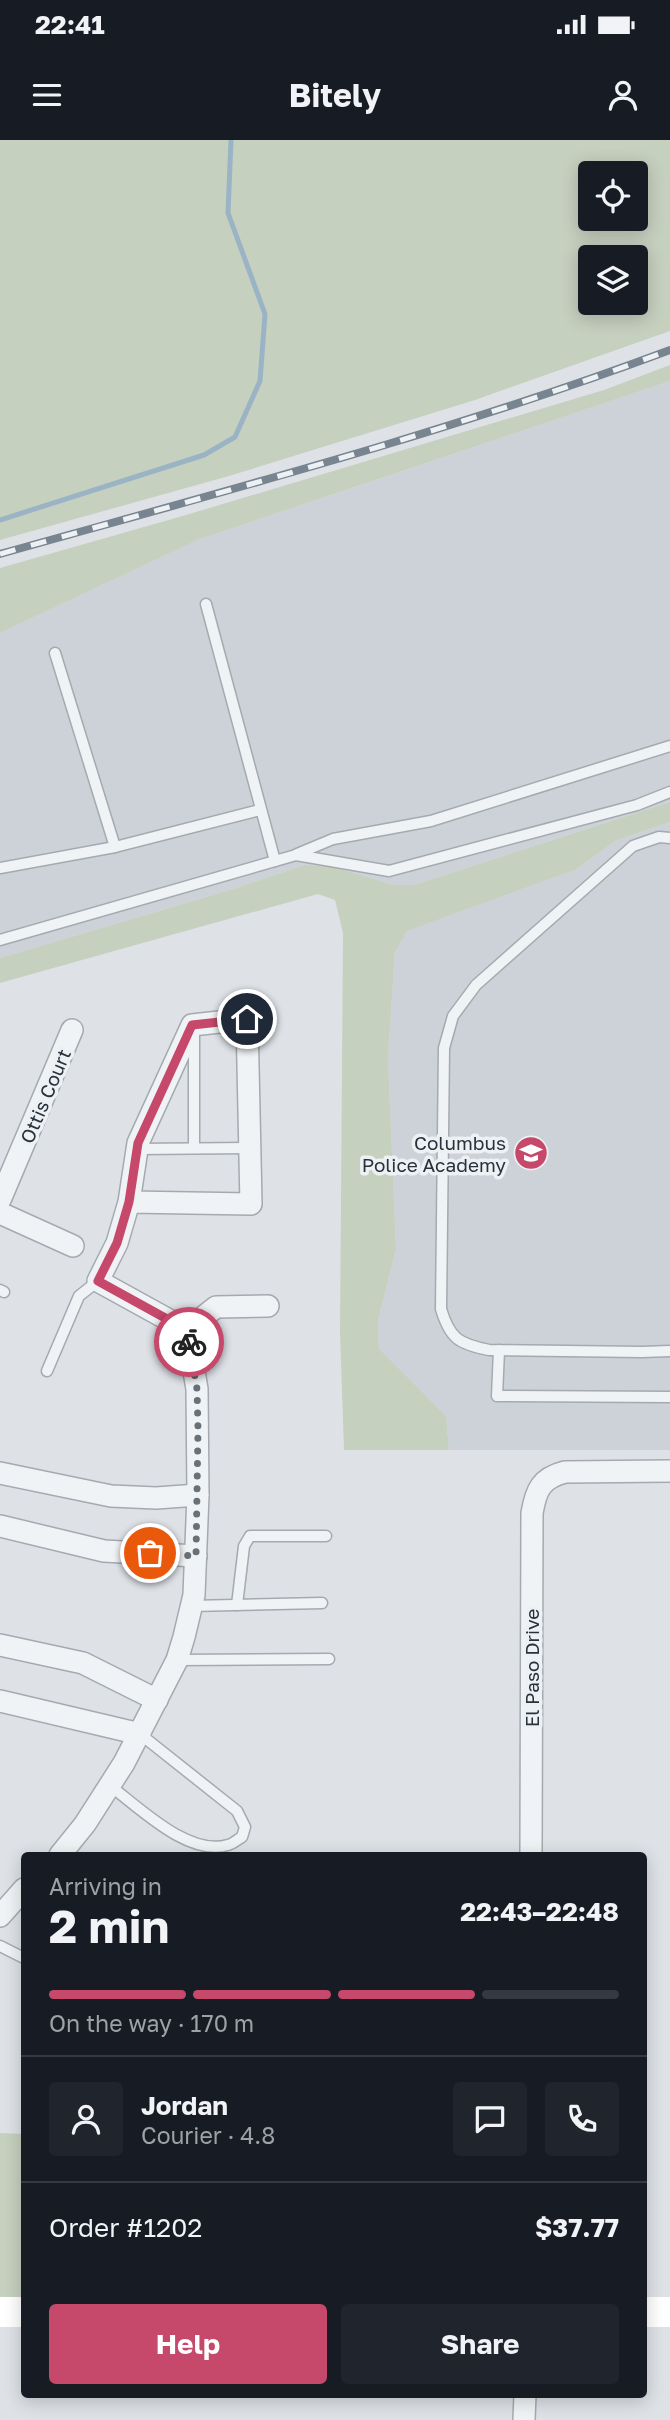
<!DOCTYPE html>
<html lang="en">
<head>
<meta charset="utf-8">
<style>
	body { margin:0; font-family:"Golos Text",sans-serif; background:#20242c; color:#f1f3f6; height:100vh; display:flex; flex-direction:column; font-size:26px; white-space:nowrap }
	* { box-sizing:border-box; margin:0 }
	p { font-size:23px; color:#9ea1a6 }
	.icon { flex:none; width:38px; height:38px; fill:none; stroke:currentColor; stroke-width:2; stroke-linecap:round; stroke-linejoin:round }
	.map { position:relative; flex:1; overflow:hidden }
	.panel { position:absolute; left:21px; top:1712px; width:626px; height:546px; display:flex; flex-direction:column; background:#171b24; border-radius:7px; box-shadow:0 4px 18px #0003 }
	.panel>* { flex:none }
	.buttons { position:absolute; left:578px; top:21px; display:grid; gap:14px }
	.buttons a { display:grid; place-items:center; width:70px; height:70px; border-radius:7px; background:#171b24; box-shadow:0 4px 18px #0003; font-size:35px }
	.pin { position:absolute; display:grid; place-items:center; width:60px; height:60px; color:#fff; margin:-30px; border:4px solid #fff; border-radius:50%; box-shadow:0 2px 7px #0007 }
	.courier { position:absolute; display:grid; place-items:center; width:70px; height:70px; margin:-35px; border:5px solid #c6486a; border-radius:50%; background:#fff; color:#222; box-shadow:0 2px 9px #0007 }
	.summary em { font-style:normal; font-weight:700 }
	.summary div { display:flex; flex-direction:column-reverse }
	.summary { display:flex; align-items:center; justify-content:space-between; height:119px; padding:0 28px }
	h1 { font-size:46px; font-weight:700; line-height:52px }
	.bar { display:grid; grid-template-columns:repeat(4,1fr); gap:10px 7px; align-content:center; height:84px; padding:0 28px }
	.bar i { height:9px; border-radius:5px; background:#363941 }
	.bar .active { background:#c6486a }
	.bar p { grid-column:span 4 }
	.line { display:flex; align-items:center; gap:18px; padding:0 28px; border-top:2px solid #363941 }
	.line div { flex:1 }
	.round { display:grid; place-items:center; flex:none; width:74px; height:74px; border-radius:7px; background:#20242c }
	.action { display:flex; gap:14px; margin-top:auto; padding:14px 28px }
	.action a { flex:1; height:80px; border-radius:7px; background:#c6486a; color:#fff; font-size:28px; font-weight:700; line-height:80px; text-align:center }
	.action a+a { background:#20242c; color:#f1f3f6 }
	.status { display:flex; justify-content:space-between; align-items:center; height:49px; padding:0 35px; background:#171b24; direction:ltr }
	.status svg { height:19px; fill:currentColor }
	header { display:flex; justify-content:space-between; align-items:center; height:91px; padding:0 28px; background:#171b24; font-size:32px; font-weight:700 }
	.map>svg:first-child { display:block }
	.built { fill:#ccd2d8 }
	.green { fill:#c6d0bf; fill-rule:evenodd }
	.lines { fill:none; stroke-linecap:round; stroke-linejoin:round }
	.stream { stroke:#9ab4c5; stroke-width:5 }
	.lane-casing { stroke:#a4aab0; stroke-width:13 }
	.street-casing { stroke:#a4aab0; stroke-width:24 }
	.lane { stroke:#f0f3f5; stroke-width:10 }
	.street { stroke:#f0f3f5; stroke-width:21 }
	.secondary { stroke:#fff; stroke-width:30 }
	.rail-casing { stroke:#78848f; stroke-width:8 }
	.rail { stroke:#edf1f4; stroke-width:5; stroke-dasharray:16; stroke-linecap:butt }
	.done { stroke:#687078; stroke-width:7; stroke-dasharray:0 12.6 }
	.route { stroke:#c6486a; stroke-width:9 }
	.labels { text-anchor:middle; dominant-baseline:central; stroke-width:7; stroke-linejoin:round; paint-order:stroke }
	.street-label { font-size:19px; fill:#28323c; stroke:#edf1f4 }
	.poi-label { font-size:19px; fill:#28323c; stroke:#edf1f4; text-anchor:end }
</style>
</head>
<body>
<div class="status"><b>22:41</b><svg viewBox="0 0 49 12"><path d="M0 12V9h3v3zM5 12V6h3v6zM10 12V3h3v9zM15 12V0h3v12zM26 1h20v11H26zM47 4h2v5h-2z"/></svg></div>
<header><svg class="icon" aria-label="menu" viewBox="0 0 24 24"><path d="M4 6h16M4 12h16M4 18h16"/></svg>Bitely<svg class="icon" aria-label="person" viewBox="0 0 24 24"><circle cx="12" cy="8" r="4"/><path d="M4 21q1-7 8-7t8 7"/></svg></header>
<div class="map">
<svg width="670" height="2280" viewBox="0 0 670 2280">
	<rect width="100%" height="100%" fill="#dee2e7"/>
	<!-- built -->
	<g class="built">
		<path d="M 670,241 L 670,662 L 414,745 L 394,745 L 330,726 L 305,725 L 230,750 L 0,818 L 0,493 L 200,399 Z"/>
		<path d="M 670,682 L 670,1310 L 449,1310 L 446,1276 L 379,1210 L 378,1181 L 396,1109 L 388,917 L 395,812 L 406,791 L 575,730 L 617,700 Z"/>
	</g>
	<!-- green -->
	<g class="green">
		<path d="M 0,0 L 670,0 L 670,191 L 475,260 L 229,336 L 0,400 ZM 635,33 L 635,79 L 590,79 L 590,33 ZM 635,117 L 635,163 L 590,163 L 590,117 Z"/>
		<path d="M 670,225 L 670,241 L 200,399 L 0,493 L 0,428 L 186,375 L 604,250 Z"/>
		<path d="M 670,662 L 670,682 L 617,700 L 575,730 L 407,791 L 395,812 L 388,917 L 396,1109 L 378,1181 L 379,1209 L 446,1276 L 449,1310 L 344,1310 L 340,1193 L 343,793 L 335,760 L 318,754 L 0,843 L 0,818 L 230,750 L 305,725 L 330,726 L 394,745 L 414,745 Z"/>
		<path d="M 0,1993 L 24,1994 L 24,2160 L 0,2160 Z"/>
	</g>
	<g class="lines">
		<!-- stream -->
		<path class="stream" d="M 0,380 L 204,315 L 235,297 L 260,241 L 265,174 L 228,73 L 231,0"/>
		<!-- lane casing -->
		<g class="lane-casing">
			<g id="lane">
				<path d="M 206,464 L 275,721"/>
				<path d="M 55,513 L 115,707"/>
				<path d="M 670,698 L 659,697 L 633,706 L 476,845 L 453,876 L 444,908 L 441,1169 C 450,1199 459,1204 489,1210 L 642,1212 L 670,1211"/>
				<path d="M 297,714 L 333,699 L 431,681 L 670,606"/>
				<path d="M 0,728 L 115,707 L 260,670"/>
				<path d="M 0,800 L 296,715 L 389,731 L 637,665 L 670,652"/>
				<path d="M 194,1008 L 194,892"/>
				<path d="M 137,1009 L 250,1008"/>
				<path d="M 0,1150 L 4,1152"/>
				<path d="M 499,1210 L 497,1256 L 670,1257"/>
				<path d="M 47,1231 L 79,1156 L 98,1141"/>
				<path d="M 237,1465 L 244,1406 L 250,1396 L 326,1396"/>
				<path d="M 191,1466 L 322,1463"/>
				<path d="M 177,1520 L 329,1519"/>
				<path d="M 109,1645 C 139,1667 188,1717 228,1705 C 233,1704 238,1699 242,1697 L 245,1687 L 237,1671 L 140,1594"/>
				<path d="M 0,1806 L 24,1818"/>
			</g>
		</g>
		<!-- street casing -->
		<g class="street-casing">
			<g id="street">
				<path d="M 0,1060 L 72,890"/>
				<path d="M 129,1062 L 251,1064 L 247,879 L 192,885 L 138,1003 L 129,1062 L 117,1103 L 98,1141 L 187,1190"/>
				<path d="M 0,1073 L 73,1106"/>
				<path d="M 187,1190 L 216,1167 L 268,1166"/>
				<path d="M 0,1333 L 111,1356 L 156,1358 L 198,1355"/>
				<path d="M 0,1386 L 104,1411 L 196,1416"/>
				<path d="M 0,1505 L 83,1523 L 157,1560"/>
				<path d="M 0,1561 L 140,1594"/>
				<path d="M 60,1715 L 85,1684 L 124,1623 L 177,1520 L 184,1497 L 194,1455 L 198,1355 L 197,1249 L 187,1190"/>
				<path d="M 531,1715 L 532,1373 C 536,1350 541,1338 565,1332 L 670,1331"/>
				<path d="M 0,1776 L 24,1749"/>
				<path d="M 524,2280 L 525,2254"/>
			</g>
		</g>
		<!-- lane -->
		<use href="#lane" class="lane"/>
		<!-- street -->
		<use href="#street" class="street"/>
		<!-- secondary -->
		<g class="secondary">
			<path d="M 0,2172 L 24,2172"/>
			<path d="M 644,2172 L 670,2172"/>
		</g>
		<!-- rail casing -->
		<g class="rail-casing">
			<path id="rail" d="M 0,414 C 225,351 451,292 670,210"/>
		</g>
		<!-- rail -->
		<use href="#rail" class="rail"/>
	</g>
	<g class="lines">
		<!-- done -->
		<path class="done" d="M 150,1413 L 196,1416 L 198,1289 L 197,1249 L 189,1202"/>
		<!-- route -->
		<path class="route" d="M 189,1202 L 187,1190 L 98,1141 L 117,1103 L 129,1062 L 138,1003 L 192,885 L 247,879"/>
	</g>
	<!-- icons -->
	<defs>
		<g id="school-disc" transform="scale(1.75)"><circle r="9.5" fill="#c6486a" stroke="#edf1f4"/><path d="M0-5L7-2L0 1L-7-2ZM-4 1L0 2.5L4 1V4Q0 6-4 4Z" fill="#fff"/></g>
	</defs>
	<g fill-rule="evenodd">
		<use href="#school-disc" x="531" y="1013"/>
	</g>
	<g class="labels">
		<!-- street labels -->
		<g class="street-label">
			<text transform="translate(45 956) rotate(-67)">Ottis Court</text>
			<text transform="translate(531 1528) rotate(-90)">El Paso Drive</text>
		</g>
		<!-- poi labels -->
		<g class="poi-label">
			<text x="506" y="1002">Columbus<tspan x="506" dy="22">Police Academy</tspan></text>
		</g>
	</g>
</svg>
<div class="buttons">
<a><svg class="icon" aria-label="locate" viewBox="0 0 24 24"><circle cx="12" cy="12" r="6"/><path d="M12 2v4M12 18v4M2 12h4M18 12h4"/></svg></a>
<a><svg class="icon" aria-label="layers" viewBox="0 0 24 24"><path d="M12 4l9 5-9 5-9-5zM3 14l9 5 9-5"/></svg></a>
</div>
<div class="pin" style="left:150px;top:1413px;background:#ea580c"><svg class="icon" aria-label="bag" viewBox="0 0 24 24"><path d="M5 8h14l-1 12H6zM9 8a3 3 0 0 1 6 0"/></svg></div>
<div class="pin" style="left:247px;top:879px;background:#1f2937"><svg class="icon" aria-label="home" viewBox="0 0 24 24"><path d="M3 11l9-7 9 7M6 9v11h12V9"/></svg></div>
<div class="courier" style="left:189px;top:1202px"><svg class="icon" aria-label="bike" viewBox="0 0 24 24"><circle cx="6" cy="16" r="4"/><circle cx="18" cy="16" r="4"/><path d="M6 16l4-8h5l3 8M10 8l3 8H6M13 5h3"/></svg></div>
<section class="panel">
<div class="summary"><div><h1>2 min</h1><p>Arriving in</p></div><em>22:43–22:48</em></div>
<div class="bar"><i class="active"></i><i class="active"></i><i class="active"></i><i></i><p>On the way · 170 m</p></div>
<div class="line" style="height:126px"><a class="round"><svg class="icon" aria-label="person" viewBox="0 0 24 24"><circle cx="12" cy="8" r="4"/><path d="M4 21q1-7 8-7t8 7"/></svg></a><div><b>Jordan</b><p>Courier · 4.8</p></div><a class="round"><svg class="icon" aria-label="chat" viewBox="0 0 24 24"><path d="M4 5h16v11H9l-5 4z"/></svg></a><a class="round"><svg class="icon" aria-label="phone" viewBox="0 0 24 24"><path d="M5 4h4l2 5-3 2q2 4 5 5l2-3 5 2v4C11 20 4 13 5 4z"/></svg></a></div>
<div class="line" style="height:91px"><div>Order #1202</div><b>$37.77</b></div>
<div class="action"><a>Help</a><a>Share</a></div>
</section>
</div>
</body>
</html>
